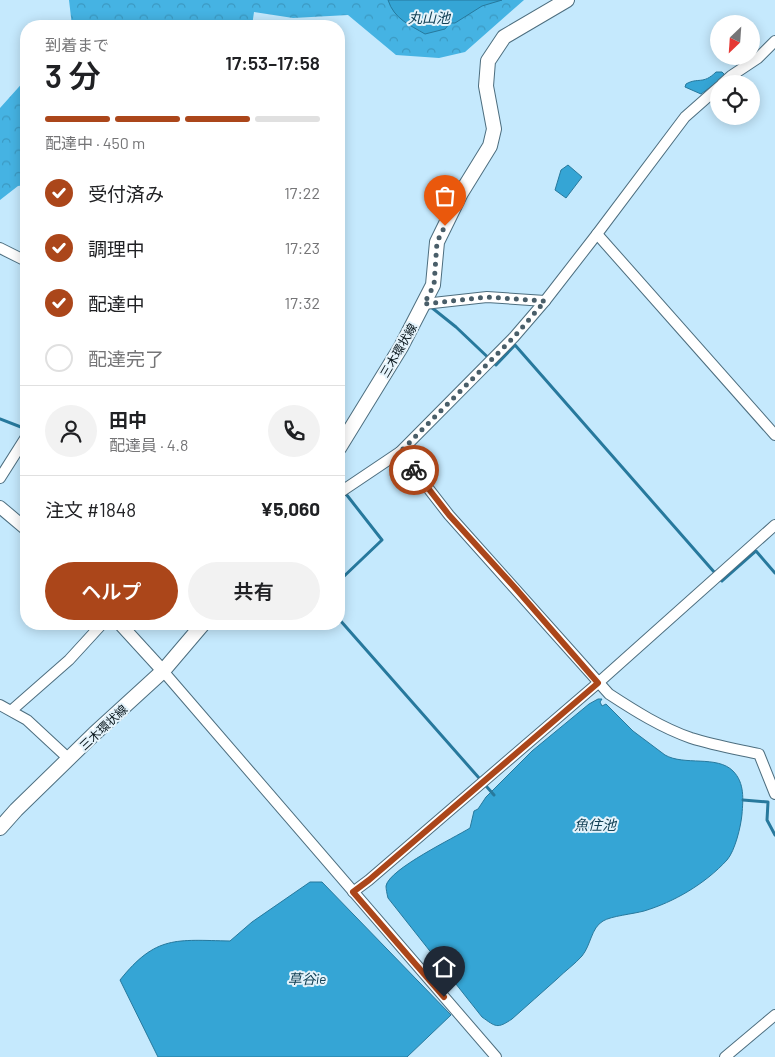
<!DOCTYPE html>
<html lang="ja">
<head>
<meta charset="utf-8">
<style>
	body { margin:0; font-family:Barlow,"Noto Sans JP",sans-serif; background:#f2f2f2; color:#202124; height:100vh; display:flex; flex-direction:column; font-size:19px; white-space:nowrap }
	* { box-sizing:border-box; margin:0 }
	p { font-size:16px; color:#757577 }
	.icon { flex:none; width:28px; height:28px; fill:none; stroke:currentColor; stroke-width:2; stroke-linecap:round; stroke-linejoin:round }
	.map { position:relative; flex:1; overflow:hidden }
	.side { position:absolute; left:20px; top:20px; width:325px; height:610px; display:flex; flex-direction:column; background:#fff; border-radius:20px; box-shadow:0 2px 12px #0003 }
	.side>* { flex:none }
	.needle { width:32px; rotate:205deg }
	.fabs { position:absolute; left:710px; top:15px; display:grid; gap:10px }
	.fabs a { display:grid; place-items:center; width:50px; height:50px; border-radius:50%; background:#fff; box-shadow:0 2px 12px #0003; font-size:25px }
	.pin { position:absolute; display:grid; place-items:center; width:42px; height:42px; color:#fff; margin:-51px -21px; border-radius:50% 50% 50% 0; rotate:-45deg; box-shadow:0 0 5px #0007 }
	.pin .icon { rotate:45deg }
	.courier { position:absolute; display:grid; place-items:center; width:50px; height:50px; margin:-25px; border:4px solid #ab461a; border-radius:50%; background:#fff; color:#222; box-shadow:0 1px 6px #0007 }
	.head em { font-style:normal; font-weight:600 }
	.head div { display:flex; flex-direction:column-reverse }
	.head { display:flex; align-items:center; justify-content:space-between; height:85px; padding:0 25px }
	h1 { font-size:32px; font-weight:600; line-height:38px }
	.bar { display:grid; grid-template-columns:repeat(4,1fr); gap:8px 5px; align-content:center; height:60px; padding:0 25px }
	.bar i { height:6px; border-radius:4px; background:#e0e0e0 }
	.bar .selected { background:#ab461a }
	.bar p { grid-column:span 4 }
	.line { display:flex; align-items:center; gap:12px; padding:0 25px; border-top:1px solid #e0e0e0 }
	.line div { flex:1 }
	.round { display:grid; place-items:center; flex:none; width:52px; height:52px; border-radius:26px; background:#f2f2f2 }
	ol { padding:0 25px; list-style:none }
	li { display:flex; align-items:center; gap:15px; height:55px }
	li p { margin-inline-start:auto }
	li .icon { padding:5px; border-radius:50%; background:#ab461a; color:#fff; stroke-width:4 }
	li:last-child { color:#757577 }
	li i { width:28px; height:28px; border:2px solid #e0e0e0; border-radius:50% }
	.primary-button { display:flex; gap:10px; margin-top:auto; padding:10px 25px }
	.primary-button a { flex:1; height:58px; border-radius:30px; background:#ab461a; color:#fff; font-size:20px; font-weight:600; line-height:58px; text-align:center }
	.primary-button a+a { background:#f2f2f2; color:#202124 }
	.map>svg:first-child { display:block }
	.forest { fill:url(#forest-crowns) }
	.water { fill:#35a5d5; stroke:#27799d }
	.lines { fill:none; stroke-linecap:round; stroke-linejoin:round }
	.stream { stroke:#27799d; stroke-width:3 }
	.minor-casing { stroke:#4d6e7f; stroke-width:12 }
	.tertiary-casing { stroke:#4d6e7f; stroke-width:14 }
	.secondary-casing { stroke:#4d6e7f; stroke-width:16 }
	.minor { stroke:#fff; stroke-width:10 }
	.tertiary { stroke:#fff; stroke-width:12 }
	.secondary { stroke:#fff; stroke-width:14 }
	.done { stroke:#495e69; stroke-width:5; stroke-dasharray:0 9 }
	.route { stroke:#ab461a; stroke-width:6 }
	.labels { text-anchor:middle; dominant-baseline:central; stroke-width:4; stroke-linejoin:round; paint-order:stroke }
	.street-label { font-size:12px; fill:#061319; stroke:#e4f3fb }
	.water-label { font-size:14px; font-style:italic; fill:#134156; stroke:#e4f3fb }
</style>
</head>
<body>
<div class="map">
<svg width="775" height="1057" viewBox="0 0 775 1057">
	<defs>
		<pattern id="forest-crowns" width="20" height="18" patternUnits="userSpaceOnUse" patternTransform="scale(1.25)"><rect width="20" height="18" fill="#45b3e3"/><path d="M2 6a3 3 0 1 1 6 0M12 15a3 3 0 1 1 6 0" fill="none" stroke="#3b99c2"/></pattern>
	</defs>
	<rect width="100%" height="100%" fill="#c5e9fd"/>
	<!-- forest -->
	<g class="forest">
		<path d="M 69,0 L 524,0 L 465,52 L 439,58 L 396,55 L 348,15 L 293,18 L 254,12 L 252,26 L 72,26 Z"/>
		<path d="M 26,79 L 26,185 L 18,186 L 0,200 L 0,108 Z"/>
	</g>
	<!-- water -->
	<g class="water">
		<path d="M 388,0 L 502,0 L 482,6 L 455,23 L 450,23 L 445,29 L 425,34 C 410,25 394,19 388,0 Z"/>
		<path d="M 716,72 L 722,72 L 724,74 L 724,77 L 701,94 L 685,87 L 686,84 C 698,77 703,85 716,72 Z"/>
		<path d="M 568,165 L 582,177 L 566,198 L 555,190 L 561,170 Z"/>
		<path d="M 598,699 L 602,699 L 600,702 L 602,706 L 606,704 L 633,731 L 665,755 C 684,766 717,755 733,771 C 745,783 743,800 742,814 C 741,826 735,851 727,860 C 705,884 674,902 644,911 C 633,914 611,916 603,921 C 591,928 591,945 582,956 C 575,964 565,971 557,979 C 542,992 527,1006 512,1019 C 497,1029 496,1027 482,1017 L 388,898 C 387,894 386,889 386,886 C 389,869 454,838 470,828 L 474,811 L 478,809 L 486,797 L 532,751 L 589,704 Z"/>
		<path d="M 310,882 L 322,882 L 451,1015 L 407,1057 L 158,1057 L 120,980 C 156,935 176,940 230,941 L 252,922 Z"/>
	</g>
	<g class="lines">
		<!-- stream -->
		<g class="stream">
			<path d="M 431,307 L 456,327 L 496,365 L 515,345 L 722,581 L 756,551 L 775,573"/>
			<path d="M 0,419 L 26,429"/>
			<path d="M 339,581 L 382,540 L 346,494"/>
			<path d="M 339,619 L 494,795"/>
			<path d="M 743,800 L 768,802 L 767,820 L 775,835"/>
		</g>
		<!-- minor casing -->
		<g class="minor-casing">
			<g id="minor">
				<path d="M 722,84 L 731,76 L 758,58 L 775,41"/>
				<path d="M 597,234 L 775,435"/>
				<path d="M 0,248 L 26,261"/>
				<path d="M 424,304 L 487,297 L 545,301"/>
				<path d="M 400,452 L 449,515 L 609,694 C 635,711 662,728 691,738 C 713,745 736,749 759,754 L 775,794"/>
				<path d="M 0,478 L 26,437"/>
				<path d="M 339,493 L 400,452 L 514,337 L 545,301 L 597,234 L 685,117 L 719,87"/>
				<path d="M 163,671 L 496,1057"/>
				<path d="M 0,705 L 27,720 L 69,759"/>
				<path d="M 12,710 L 69,660 L 102,624"/>
				<path d="M 353,892 L 369,880 L 598,683 L 775,525"/>
				<path d="M 725,1057 L 775,1015"/>
			</g>
		</g>
		<!-- tertiary casing -->
		<g class="tertiary-casing">
			<g id="tertiary">
				<path d="M 0,507 L 26,529"/>
				<path d="M 120,624 L 163,671"/>
			</g>
		</g>
		<!-- secondary casing -->
		<g class="secondary-casing">
			<g id="secondary">
				<path d="M 339,448 L 401,347 L 433,285 L 437,242 L 461,193 L 490,146 L 494,129 L 486,86 L 488,61 L 504,37 L 567,0"/>
				<path d="M 0,828 L 16,810 L 94,734 L 163,671 L 203,624"/>
			</g>
		</g>
		<!-- minor -->
		<use href="#minor" class="minor"/>
		<!-- tertiary -->
		<use href="#tertiary" class="tertiary"/>
		<!-- secondary -->
		<use href="#secondary" class="secondary"/>
	</g>
	<g class="lines">
		<!-- done -->
		<path class="done" d="M 414,470 L 400,452 L 514,337 L 545,301 L 487,297 L 424,304 L 434,285 L 437,242 L 445,226"/>
		<!-- route -->
		<path class="route" d="M 414,470 L 449,515 L 517,590 L 598,683 L 369,880 L 353,892 L 444,997"/>
	</g>
	<g class="labels">
		<!-- street labels -->
		<g class="street-label">
			<text transform="translate(398 350) rotate(-60)">三木環状線</text>
			<text transform="translate(103 727) rotate(-43)">三木環状線</text>
		</g>
		<!-- water labels -->
		<g class="water-label">
			<text x="429" y="17">丸山池</text>
			<text x="595" y="824">魚住池</text>
			<text x="307" y="978">草谷ie</text>
		</g>
	</g>
</svg>
<div class="fabs">
<a><svg class="needle" viewBox="-14 -14 28 28"><path d="M0-13l5 13h-10z" fill="#e53935"/><path d="M0 13l5-13h-10z" fill="#757577"/></svg></a>
<a><svg class="icon" aria-label="locate" viewBox="0 0 24 24"><circle cx="12" cy="12" r="6"/><path d="M12 2v4M12 18v4M2 12h4M18 12h4"/></svg></a>
</div>
<div class="pin" style="left:445px;top:226px;background:#ea580c"><svg class="icon" aria-label="bag" viewBox="0 0 24 24"><path d="M5 8h14l-1 12H6zM9 8a3 3 0 0 1 6 0"/></svg></div>
<div class="pin" style="left:444px;top:997px;background:#1f2937"><svg class="icon" aria-label="home" viewBox="0 0 24 24"><path d="M3 11l9-7 9 7M6 9v11h12V9"/></svg></div>
<div class="courier" style="left:414px;top:470px"><svg class="icon" aria-label="bike" viewBox="0 0 24 24"><circle cx="6" cy="16" r="4"/><circle cx="18" cy="16" r="4"/><path d="M6 16l4-8h5l3 8M10 8l3 8H6M13 5h3"/></svg></div>
<section class="side">
<div class="head"><div><h1>3 分</h1><p>到着まで</p></div><em>17:53–17:58</em></div>
<div class="bar"><i class="selected"></i><i class="selected"></i><i class="selected"></i><i></i><p>配達中 · 450 m</p></div>
<ol>
<li><svg class="icon" aria-label="check" viewBox="0 0 24 24"><path d="M5 12l5 5 9-10"/></svg>受付済み<p>17:22</p></li>
<li><svg class="icon" aria-label="check" viewBox="0 0 24 24"><path d="M5 12l5 5 9-10"/></svg>調理中<p>17:23</p></li>
<li><svg class="icon" aria-label="check" viewBox="0 0 24 24"><path d="M5 12l5 5 9-10"/></svg>配達中<p>17:32</p></li>
<li><i></i>配達完了</li>
</ol>
<div class="line" style="height:90px"><a class="round"><svg class="icon" aria-label="person" viewBox="0 0 24 24"><circle cx="12" cy="8" r="4"/><path d="M4 21q1-7 8-7t8 7"/></svg></a><div><b>田中</b><p>配達員 · 4.8</p></div><a class="round"><svg class="icon" aria-label="phone" viewBox="0 0 24 24"><path d="M5 4h4l2 5-3 2q2 4 5 5l2-3 5 2v4C11 20 4 13 5 4z"/></svg></a></div>
<div class="line" style="height:65px"><div>注文 #1848</div><b>¥5,060</b></div>
<div class="primary-button"><a>ヘルプ</a><a>共有</a></div>
</section>
</div>
</body>
</html>
